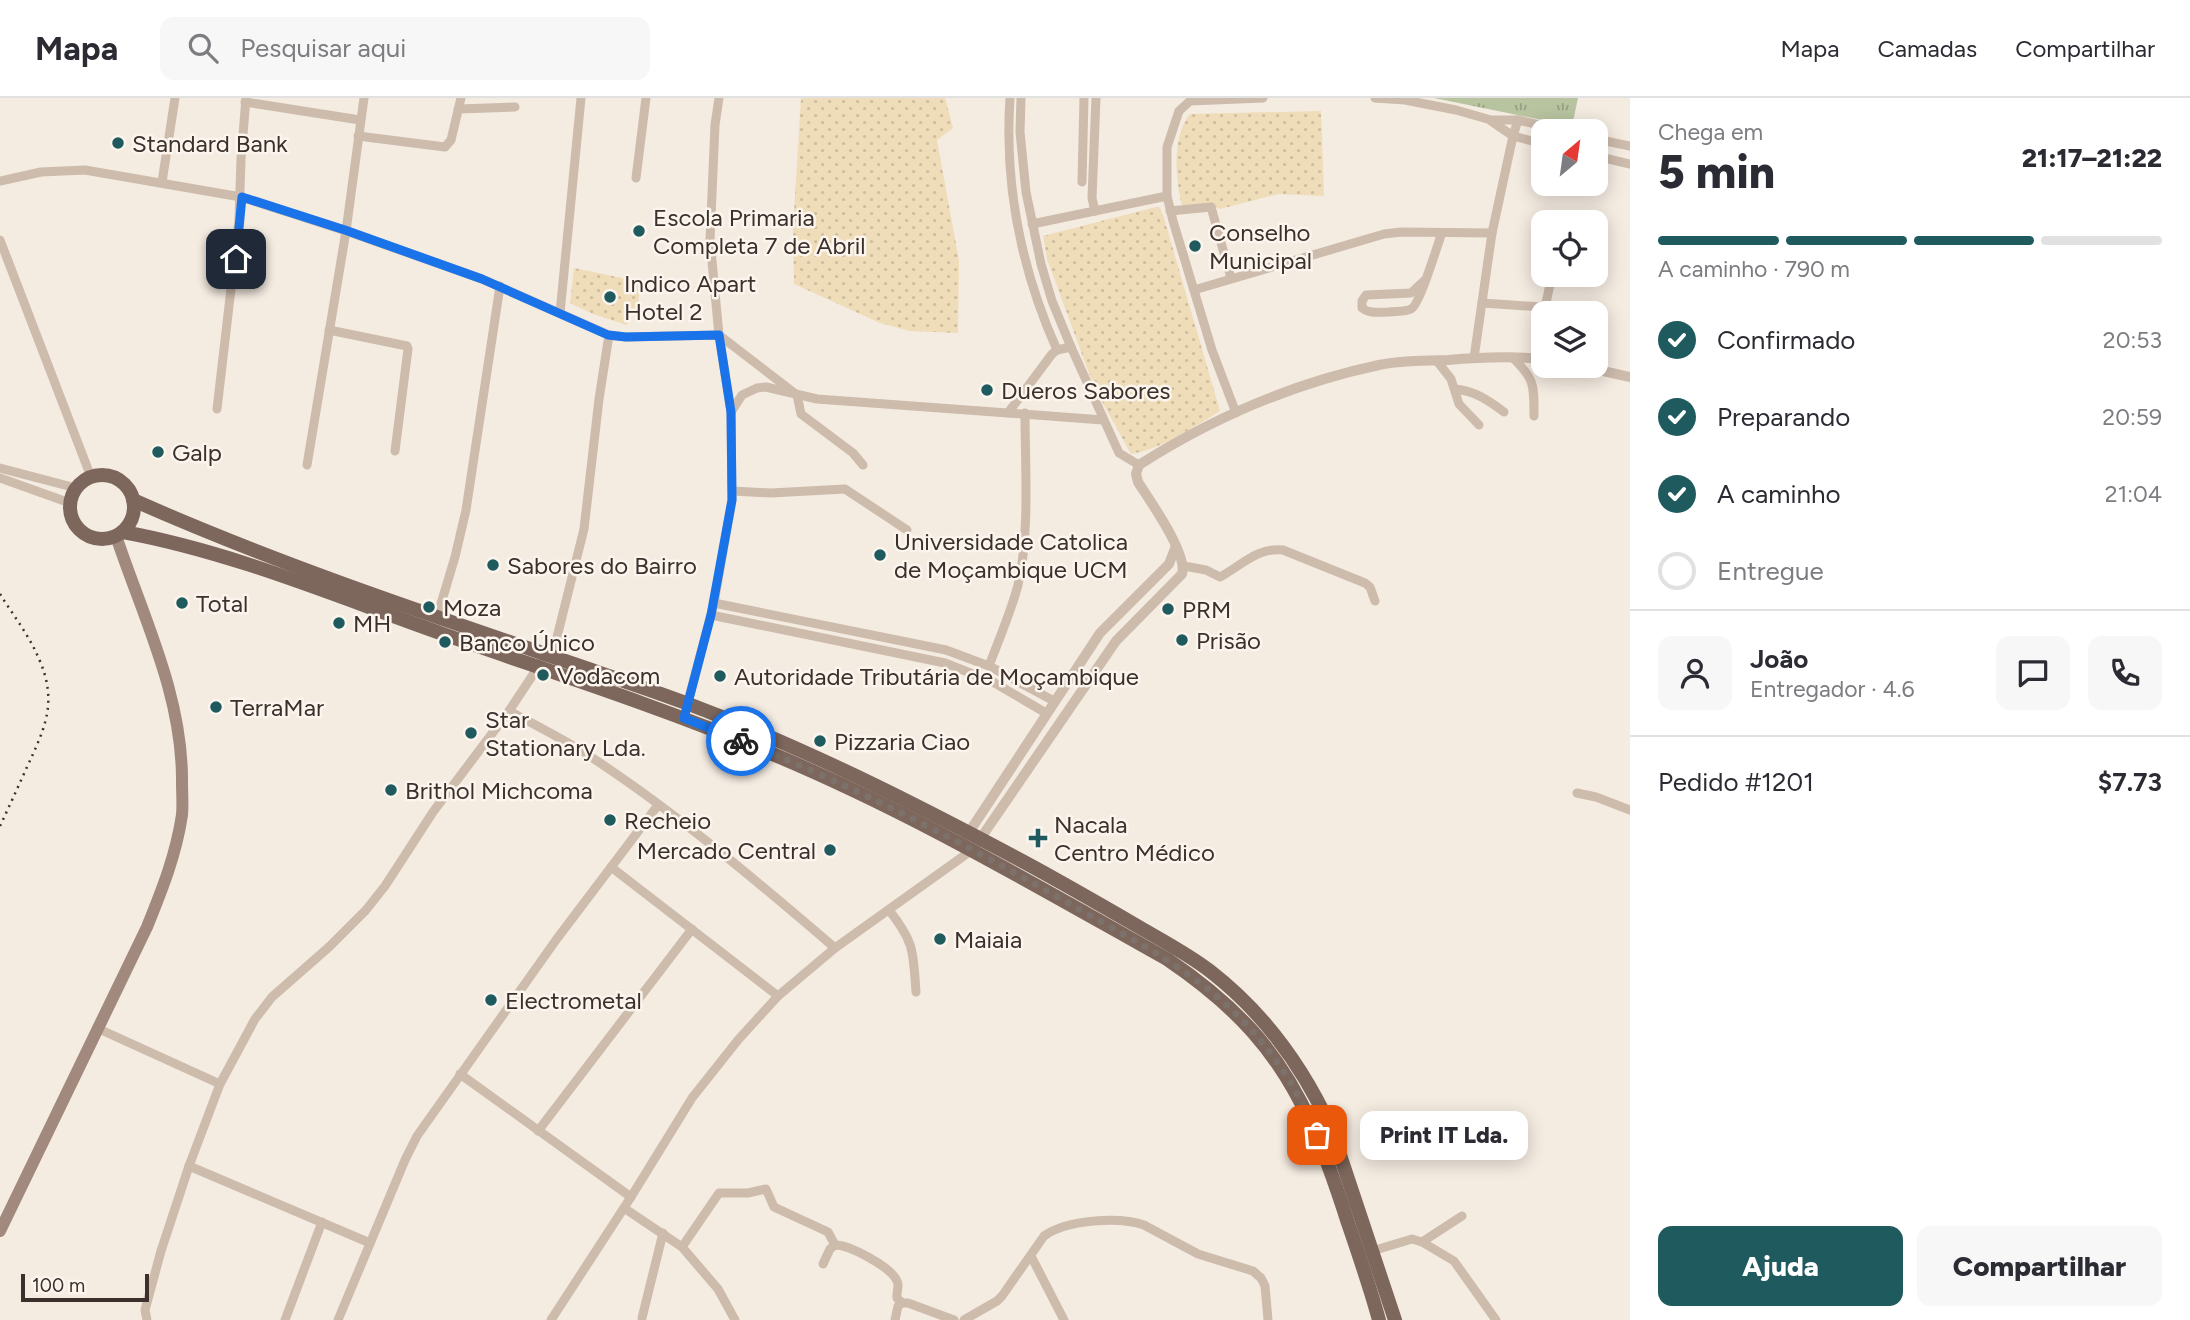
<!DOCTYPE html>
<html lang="pt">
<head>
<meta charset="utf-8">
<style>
	body { margin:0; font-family:Figtree,sans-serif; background:#f7f7f7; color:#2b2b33; height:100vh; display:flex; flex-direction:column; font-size:26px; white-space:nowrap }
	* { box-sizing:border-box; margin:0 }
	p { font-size:23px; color:#7c7c81 }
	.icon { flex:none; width:38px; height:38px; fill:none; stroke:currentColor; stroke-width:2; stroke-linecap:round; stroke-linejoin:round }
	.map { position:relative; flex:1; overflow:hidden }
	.side { display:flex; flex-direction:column; background:#fff; width:560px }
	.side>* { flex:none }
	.needle { width:46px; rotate:29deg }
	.fabs { position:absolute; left:1531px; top:21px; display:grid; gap:14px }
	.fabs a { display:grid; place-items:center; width:77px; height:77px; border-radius:14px; background:#fff; box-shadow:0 4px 18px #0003; font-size:35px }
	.scale { position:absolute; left:21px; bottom:18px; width:128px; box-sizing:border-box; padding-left:7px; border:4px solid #3b302b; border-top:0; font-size:19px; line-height:24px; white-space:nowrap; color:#3b302b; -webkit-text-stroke:5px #fbf5ee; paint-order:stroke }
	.pin { position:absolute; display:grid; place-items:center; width:60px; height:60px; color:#fff; margin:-30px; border-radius:14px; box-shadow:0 4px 10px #0006 }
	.courier { position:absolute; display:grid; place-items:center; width:70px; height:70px; margin:-35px; border:5px solid #1a73e8; border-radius:50%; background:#fff; color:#222; box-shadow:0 2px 9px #0007 }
	.bubble { position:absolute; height:49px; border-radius:14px; background:#fff; box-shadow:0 4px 18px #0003; font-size:23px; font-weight:800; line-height:49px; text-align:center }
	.overview em { font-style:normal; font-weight:800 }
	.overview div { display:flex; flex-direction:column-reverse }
	.overview { display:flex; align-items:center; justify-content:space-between; height:119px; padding:0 28px }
	h1 { font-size:46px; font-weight:800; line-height:52px }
	.bar { display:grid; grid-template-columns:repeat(4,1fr); gap:10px 7px; align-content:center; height:84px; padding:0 28px }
	.bar i { height:9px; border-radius:5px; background:#e1e1e2 }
	.bar .selected { background:#1f5a5e }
	.bar p { grid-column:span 4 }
	.line { display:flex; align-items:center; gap:18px; padding:0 28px; border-top:2px solid #e1e1e2 }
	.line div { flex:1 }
	.round { display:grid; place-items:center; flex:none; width:74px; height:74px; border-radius:14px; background:#f7f7f7 }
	ol { padding:0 28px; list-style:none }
	li { display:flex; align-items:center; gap:21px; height:77px }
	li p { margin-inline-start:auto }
	li .icon { padding:7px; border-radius:50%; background:#1f5a5e; color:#fff; stroke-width:4 }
	li:last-child { color:#7c7c81 }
	li i { width:38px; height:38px; border:4px solid #e1e1e2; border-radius:50% }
	.cta { display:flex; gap:14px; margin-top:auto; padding:14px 28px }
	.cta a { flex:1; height:80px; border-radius:14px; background:#1f5a5e; color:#fff; font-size:28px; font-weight:800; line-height:80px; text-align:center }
	.cta a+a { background:#f7f7f7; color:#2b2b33 }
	header { display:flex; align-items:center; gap:42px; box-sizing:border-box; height:98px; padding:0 35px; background:#fff; border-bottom:2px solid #e1e1e2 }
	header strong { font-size:33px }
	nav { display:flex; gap:38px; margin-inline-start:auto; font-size:24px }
	.search { width:490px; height:63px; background:#f7f7f7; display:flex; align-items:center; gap:18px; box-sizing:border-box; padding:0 24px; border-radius:14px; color:#7c7c81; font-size:26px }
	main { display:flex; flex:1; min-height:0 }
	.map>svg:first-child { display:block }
	.grass { fill:url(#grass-tufts) }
	.sand { fill:url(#sand-dots) }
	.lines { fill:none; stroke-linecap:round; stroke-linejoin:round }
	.minor { stroke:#cdbbac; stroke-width:9 }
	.tertiary { stroke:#cdbbac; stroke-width:10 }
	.secondary { stroke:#a18a7d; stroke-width:12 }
	.primary { stroke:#7d675c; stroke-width:14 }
	.rail { stroke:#3b302b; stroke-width:2.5; stroke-dasharray:2 5; stroke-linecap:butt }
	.done { stroke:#7c716b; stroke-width:7; stroke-dasharray:0 12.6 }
	.route { stroke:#1a73e8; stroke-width:9 }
	.poi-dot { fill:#1f5a5e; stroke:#fbf5ee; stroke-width:2.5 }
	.labels { text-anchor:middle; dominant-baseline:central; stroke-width:5; stroke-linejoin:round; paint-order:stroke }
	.poi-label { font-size:24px; fill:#3b302b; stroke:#fbf5ee; text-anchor:start }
</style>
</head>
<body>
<header>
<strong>Mapa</strong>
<div class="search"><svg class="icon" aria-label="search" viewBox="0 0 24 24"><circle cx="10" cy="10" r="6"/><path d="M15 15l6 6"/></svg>Pesquisar aqui</div>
<nav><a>Mapa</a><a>Camadas</a><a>Compartilhar</a></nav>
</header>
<main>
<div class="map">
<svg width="1630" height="1222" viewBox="0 0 1630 1222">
	<defs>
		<pattern id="grass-tufts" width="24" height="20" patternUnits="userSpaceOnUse" patternTransform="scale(1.75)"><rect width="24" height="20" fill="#b8c4a0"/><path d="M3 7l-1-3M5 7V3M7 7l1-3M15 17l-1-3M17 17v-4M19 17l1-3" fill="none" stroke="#97a083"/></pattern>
		<pattern id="sand-dots" width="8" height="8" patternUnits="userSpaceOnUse" patternTransform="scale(1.75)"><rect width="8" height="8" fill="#efdcb8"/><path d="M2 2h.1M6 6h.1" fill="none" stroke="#cebd9e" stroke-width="1.8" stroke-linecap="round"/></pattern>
	</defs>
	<rect width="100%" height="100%" fill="#f4ebe1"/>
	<!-- grass -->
	<path class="grass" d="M 1434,0 L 1578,0 L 1572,28 Z"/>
	<!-- sand -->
	<g class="sand">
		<path d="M 801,0 L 945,0 L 953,30 L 937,42 L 959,163 L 958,235 L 910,233 L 880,225 L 794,186 L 793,130 Z"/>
		<path d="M 1321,13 L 1324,98 L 1278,96 L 1220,111 L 1212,108 L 1182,107 C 1175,81 1172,37 1190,16 Z"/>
		<path d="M 1156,109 L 1160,110 L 1164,120 L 1220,313 C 1192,330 1164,350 1131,356 L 1094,289 L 1047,161 L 1043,138 Z"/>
		<path d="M 574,170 L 641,184 L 637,214 L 631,215 L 627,227 L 593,216 L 570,205 Z"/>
	</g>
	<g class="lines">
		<!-- minor -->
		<g class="minor">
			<path d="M 1010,0 C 1004,89 1021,171 1057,252"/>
			<path d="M 1021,0 L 1020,34 L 1026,94 L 1041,166 L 1052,203 L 1071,249 L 1119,355 L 1139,367"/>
			<path d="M 1375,0 L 1405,2 L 1456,12 L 1491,22 L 1518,22 L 1565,33"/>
			<path d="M 245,4 L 360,22"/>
			<path d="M 458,11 L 515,9"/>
			<path d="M 1491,23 L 1513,38 L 1544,46"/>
			<path d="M 358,38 L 445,49 L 451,42 L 461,0"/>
			<path d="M 1596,41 L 1630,48"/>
			<path d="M 1596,58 L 1630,66"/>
			<path d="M 636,80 L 646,0"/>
			<path d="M 0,83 L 41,74 L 85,72 L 241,99 L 346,133 L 482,181 L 609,237 L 626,239 L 719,237 L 797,297 L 801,316 L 853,355 L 863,367"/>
			<path d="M 162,84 L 175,0"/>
			<path d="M 1082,84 L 1084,0"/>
			<path d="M 1095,113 L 1092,100 L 1096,0"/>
			<path d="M 1170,113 L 1211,109 L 1231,180"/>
			<path d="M 1032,126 L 1167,98"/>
			<path d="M 0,142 L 91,379"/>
			<path d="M 1425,182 L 1411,195 L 1366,197 L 1362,203 L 1362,210 C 1370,216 1379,214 1389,214 C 1395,213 1405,214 1411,211 C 1420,207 1437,147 1442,135"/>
			<path d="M 1194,192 L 1384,136 L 1401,134 L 1492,135"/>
			<path d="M 1482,205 L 1541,209 L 1546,205 L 1552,177"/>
			<path d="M 560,215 L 581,0"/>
			<path d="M 329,232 L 407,248 L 408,251 L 395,353"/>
			<path d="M 1512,259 C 1535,281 1534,287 1534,318"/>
			<path d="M 1474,260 L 1492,135 L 1513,38 L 1518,22"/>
			<path d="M 1437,263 L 1451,281 L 1459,306 L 1479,327"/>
			<path d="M 1455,291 C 1475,293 1488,302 1504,314"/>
			<path d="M 217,311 L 239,122 L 241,61 L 246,0"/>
			<path d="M 731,314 L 742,297 L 757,290 L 766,289 L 817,301 L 1103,322"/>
			<path d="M 1008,315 L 1052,256 L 1057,252 L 1071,249"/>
			<path d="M 1236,315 L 1212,252 L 1173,123 L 1167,98 L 1167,49 L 1179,13 L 1190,3 L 1263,0"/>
			<path d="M 307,367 L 346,133 L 364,0"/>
			<path d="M 0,370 L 76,390"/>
			<path d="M 0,380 L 70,405"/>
			<path d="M 733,393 L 771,395 L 845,391 L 907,432"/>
			<path d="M 1184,468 L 1206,472 L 1220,479 C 1241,468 1257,449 1283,452 L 1365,485 L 1370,489 L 1375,503"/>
			<path d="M 714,505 L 946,552 L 989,568 L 1054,603"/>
			<path d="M 711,517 L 945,565 L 993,584 L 1046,615"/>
			<path d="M 437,519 L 455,459 L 466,412 L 500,188"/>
			<path d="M 552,559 L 584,431 L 599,301 L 609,237"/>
			<path d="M 989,568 C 999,541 1011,514 1018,487 C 1030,435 1025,369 1025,315"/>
			<path d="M 686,611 L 714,505 L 732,402 L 731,314 L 719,237 L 710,142 L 715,27 L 719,0"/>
			<path d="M 509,613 C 535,627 563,641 588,657 C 674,713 757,783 835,850"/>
			<path d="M 1577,695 L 1596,699 L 1630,712"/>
			<path d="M 611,769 L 778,898"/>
			<path d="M 889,812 C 915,845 913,854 916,894"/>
			<path d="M 99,931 L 220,986"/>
			<path d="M 460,976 L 631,1099"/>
			<path d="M 538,1033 L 692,831"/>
			<path d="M 189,1068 L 370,1145"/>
			<path d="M 624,1110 L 682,1149 L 718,1191 L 735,1222"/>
			<path d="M 1422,1144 L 1462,1118"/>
			<path d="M 682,1149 L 719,1095 L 748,1095 L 766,1091 L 774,1109 L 828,1134 L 835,1147"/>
			<path d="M 1372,1153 L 1412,1141 L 1422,1144 L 1454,1163 L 1496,1222"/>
			<path d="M 1031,1158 L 1064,1222"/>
			<path d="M 823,1166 L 830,1151 L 835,1147 C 850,1147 891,1169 897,1183 C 900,1188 896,1194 897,1200 L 902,1205"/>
			<path d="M 642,1220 L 663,1135"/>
			<path d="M 147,1222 L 145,1212 L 161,1153 L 189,1068 L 220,986 L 255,921 L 272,899 L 329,849 L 366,812 L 385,788 L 433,714 L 509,613 L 546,557"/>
			<path d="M 285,1222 L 322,1124"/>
			<path d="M 338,1222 L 405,1062 L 417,1038 L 556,842 L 658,707"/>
			<path d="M 551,1222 L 631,1099 L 692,1000 L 738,942 L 778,898 L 835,850 L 972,752"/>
			<path d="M 895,1222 L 898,1208 L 902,1205 L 908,1205 L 954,1222"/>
			<path d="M 964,1222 L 997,1203 L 1002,1198 L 1044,1138 C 1066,1122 1118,1118 1144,1127 L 1198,1156 L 1253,1173 L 1261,1180 L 1265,1188 L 1268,1222"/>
		</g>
		<!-- tertiary -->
		<g class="tertiary">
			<path d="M 1581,268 L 1630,279"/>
			<path d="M 966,739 L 1100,535 L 1169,466 L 1176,448"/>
			<path d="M 976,747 L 1116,543 L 1182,476 C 1188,456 1150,403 1138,384 L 1136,376 L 1139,367 C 1211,321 1294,285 1379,267 C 1401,262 1425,263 1448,262 C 1480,259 1512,258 1544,261"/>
		</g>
		<!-- secondary -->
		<path class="secondary" d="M 0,1133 L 147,829 C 162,792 176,757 182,717 C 183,707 182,695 182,685 C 183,598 143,519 116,438"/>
		<!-- primary -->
		<g class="primary">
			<circle cx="102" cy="409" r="32"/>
			<path d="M 133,402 C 266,461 404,508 542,555 C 590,572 638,587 686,605 C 803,649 914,705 1024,764 C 1063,785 1101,807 1139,829 C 1163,843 1188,856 1210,873 C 1263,914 1303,969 1331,1030 L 1395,1222"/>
			<path d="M 123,434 C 233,454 338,499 443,536 C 548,573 655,607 758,650 C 901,708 1033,786 1167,861 C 1198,882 1228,906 1253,934 C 1302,989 1326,1056 1348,1125 C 1359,1157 1370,1189 1379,1222"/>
		</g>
		<!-- rail -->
		<path class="rail" d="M 0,496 C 13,517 29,537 39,561 C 58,604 45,630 27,669 C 18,689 9,709 0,728"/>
	</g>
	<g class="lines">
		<!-- done -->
		<path class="done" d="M 741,643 C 854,688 962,744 1068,805 C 1124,837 1183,866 1231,911 C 1268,946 1298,990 1317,1037"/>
		<!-- route -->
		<path class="route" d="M 236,161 L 242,99 L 345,132 L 482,181 L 608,237 L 626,239 L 719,237 L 731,314 L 732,402 L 711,517 L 684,620 L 741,643"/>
	</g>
	<!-- markers -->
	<g class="poi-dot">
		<circle cx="118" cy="45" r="7"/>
		<circle cx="639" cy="133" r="7"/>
		<circle cx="1195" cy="148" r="7"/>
		<circle cx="610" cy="199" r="7"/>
		<circle cx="987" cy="292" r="7"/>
		<circle cx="158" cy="354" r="7"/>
		<circle cx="880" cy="457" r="7"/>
		<circle cx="493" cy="467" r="7"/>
		<circle cx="182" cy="505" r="7"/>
		<circle cx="429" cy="509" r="7"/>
		<circle cx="1168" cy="511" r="7"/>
		<circle cx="339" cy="525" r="7"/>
		<circle cx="1182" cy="542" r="7"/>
		<circle cx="445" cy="544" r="7"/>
		<circle cx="543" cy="577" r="7"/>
		<circle cx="720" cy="578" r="7"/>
		<circle cx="216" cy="609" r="7"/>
		<circle cx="471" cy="635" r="7"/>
		<circle cx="820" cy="643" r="7"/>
		<circle cx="391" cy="692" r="7"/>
		<circle cx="610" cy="722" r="7"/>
		<path d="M1034.5 729.5h7v7h7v7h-7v7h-7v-7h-7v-7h7z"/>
		<circle cx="830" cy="752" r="7"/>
		<circle cx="940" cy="841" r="7"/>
		<circle cx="491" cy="902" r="7"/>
	</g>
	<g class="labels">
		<!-- poi labels -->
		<g class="poi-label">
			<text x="132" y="45">Standard Bank</text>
			<text x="653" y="119">Escola Primaria<tspan x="653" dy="28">Completa 7 de Abril</tspan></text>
			<text x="1209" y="134">Conselho<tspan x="1209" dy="28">Municipal</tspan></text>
			<text x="624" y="185">Indico Apart<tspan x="624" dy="28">Hotel 2</tspan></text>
			<text x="1001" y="292">Dueros Sabores</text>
			<text x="172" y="354">Galp</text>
			<text x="894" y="443">Universidade Catolica<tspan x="894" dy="28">de Moçambique UCM</tspan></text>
			<text x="507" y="467">Sabores do Bairro</text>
			<text x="196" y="505">Total</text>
			<text x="443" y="509">Moza</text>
			<text x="1182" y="511">PRM</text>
			<text x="353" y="525">MH</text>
			<text x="1196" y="542">Prisão</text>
			<text x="459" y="544">Banco Único</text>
			<text x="557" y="577">Vodacom</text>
			<text x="734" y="578">Autoridade Tributária de Moçambique</text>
			<text x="230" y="609">TerraMar</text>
			<text x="485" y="621">Star<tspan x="485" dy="28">Stationary Lda.</tspan></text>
			<text x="834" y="643">Pizzaria Ciao</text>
			<text x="405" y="692">Brithol Michcoma</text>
			<text x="624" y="722">Recheio</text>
			<text x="1054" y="726">Nacala<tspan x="1054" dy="28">Centro Médico</tspan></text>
			<text x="816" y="752" text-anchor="end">Mercado Central</text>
			<text x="954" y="841">Maiaia</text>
			<text x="505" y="902">Electrometal</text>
		</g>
	</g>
</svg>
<div class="fabs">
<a><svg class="needle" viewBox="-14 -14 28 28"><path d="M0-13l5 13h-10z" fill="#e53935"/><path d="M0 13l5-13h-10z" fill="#7c7c81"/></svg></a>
<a><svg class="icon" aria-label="locate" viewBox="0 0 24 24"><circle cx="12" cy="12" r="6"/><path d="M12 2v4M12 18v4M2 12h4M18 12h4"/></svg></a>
<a><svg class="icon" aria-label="layers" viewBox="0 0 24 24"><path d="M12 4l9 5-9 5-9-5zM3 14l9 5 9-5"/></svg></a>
</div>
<div class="scale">100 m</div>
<div class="pin" style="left:1317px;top:1037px;background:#ea580c"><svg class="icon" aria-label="bag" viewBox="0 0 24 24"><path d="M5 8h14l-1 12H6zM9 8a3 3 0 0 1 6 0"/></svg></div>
<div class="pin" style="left:236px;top:161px;background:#1f2937"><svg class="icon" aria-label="home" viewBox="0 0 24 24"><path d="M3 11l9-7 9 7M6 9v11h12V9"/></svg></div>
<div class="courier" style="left:741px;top:643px"><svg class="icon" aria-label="bike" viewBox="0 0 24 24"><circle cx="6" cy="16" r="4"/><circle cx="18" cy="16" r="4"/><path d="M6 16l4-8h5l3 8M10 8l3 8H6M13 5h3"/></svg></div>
<div class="bubble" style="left:1360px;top:1013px;width:168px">Print IT Lda.</div>
</div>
<section class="side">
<div class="overview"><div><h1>5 min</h1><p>Chega em</p></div><em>21:17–21:22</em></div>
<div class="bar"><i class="selected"></i><i class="selected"></i><i class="selected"></i><i></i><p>A caminho · 790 m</p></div>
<ol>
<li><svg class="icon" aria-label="check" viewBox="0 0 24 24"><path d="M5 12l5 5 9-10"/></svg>Confirmado<p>20:53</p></li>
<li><svg class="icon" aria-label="check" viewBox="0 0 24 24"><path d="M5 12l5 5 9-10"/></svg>Preparando<p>20:59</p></li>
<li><svg class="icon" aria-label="check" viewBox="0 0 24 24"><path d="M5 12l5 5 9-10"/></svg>A caminho<p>21:04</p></li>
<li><i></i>Entregue</li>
</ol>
<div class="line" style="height:126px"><a class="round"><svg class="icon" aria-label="person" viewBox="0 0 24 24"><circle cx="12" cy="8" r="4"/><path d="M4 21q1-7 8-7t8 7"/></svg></a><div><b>João</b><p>Entregador · 4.6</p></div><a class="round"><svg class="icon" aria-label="chat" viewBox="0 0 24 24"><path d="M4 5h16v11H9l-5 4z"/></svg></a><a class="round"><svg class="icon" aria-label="phone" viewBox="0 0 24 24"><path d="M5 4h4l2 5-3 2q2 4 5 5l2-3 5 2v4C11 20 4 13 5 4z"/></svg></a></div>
<div class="line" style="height:91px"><div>Pedido #1201</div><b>$7.73</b></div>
<div class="cta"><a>Ajuda</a><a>Compartilhar</a></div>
</section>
</main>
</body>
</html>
